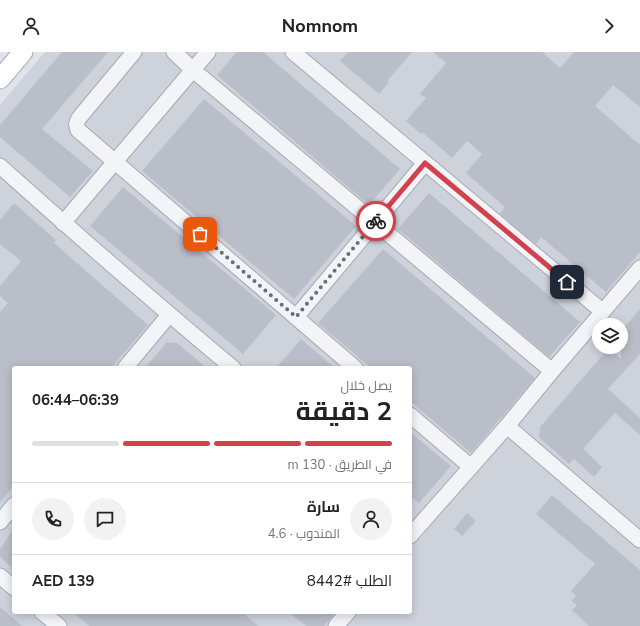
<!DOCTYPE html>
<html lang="ar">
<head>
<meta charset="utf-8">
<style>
	body { margin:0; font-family:"Nunito Sans",Cairo,sans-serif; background:#f2f2f2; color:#222; direction:rtl; height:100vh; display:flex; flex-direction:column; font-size:15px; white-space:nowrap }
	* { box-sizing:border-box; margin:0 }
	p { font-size:13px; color:#767676 }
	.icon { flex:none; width:22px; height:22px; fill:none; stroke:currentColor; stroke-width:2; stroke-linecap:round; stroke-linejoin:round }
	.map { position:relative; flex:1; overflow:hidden; direction:ltr }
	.panel { position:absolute; left:12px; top:314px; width:400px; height:248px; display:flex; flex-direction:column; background:#fff; border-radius:4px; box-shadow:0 2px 10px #0003; direction:rtl }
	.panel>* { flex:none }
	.fabs { position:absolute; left:592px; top:266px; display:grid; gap:8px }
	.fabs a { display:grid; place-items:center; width:36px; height:36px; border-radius:50%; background:#fff; box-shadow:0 2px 10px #0003; font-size:20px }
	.pin { position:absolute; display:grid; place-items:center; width:34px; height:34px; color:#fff; margin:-17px; border-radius:8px; box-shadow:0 2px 6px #0006 }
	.courier { position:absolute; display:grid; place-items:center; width:40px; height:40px; margin:-20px; border:3px solid #d2414c; border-radius:50%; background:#fff; color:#222; box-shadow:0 1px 5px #0007 }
	.headline em { font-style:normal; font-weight:700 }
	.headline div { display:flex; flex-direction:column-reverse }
	.headline { display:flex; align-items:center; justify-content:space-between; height:68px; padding:0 20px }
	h1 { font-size:26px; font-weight:700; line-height:30px }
	.bar { display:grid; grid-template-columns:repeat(4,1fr); gap:6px 4px; align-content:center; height:48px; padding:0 20px }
	.bar i { height:5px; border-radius:3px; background:#e0e0e0 }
	.bar .current { background:#d2414c }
	.bar p { grid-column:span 4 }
	.line { display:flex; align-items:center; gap:10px; padding:0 20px; border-top:1px solid #e0e0e0 }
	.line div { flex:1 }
	.round { display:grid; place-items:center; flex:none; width:42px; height:42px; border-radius:21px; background:#f2f2f2 }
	header { display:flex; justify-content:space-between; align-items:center; height:52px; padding:0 20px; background:#fff; font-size:18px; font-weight:700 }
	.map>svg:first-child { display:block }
	.built { fill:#ced2db; fill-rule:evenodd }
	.building { fill:#babec9 }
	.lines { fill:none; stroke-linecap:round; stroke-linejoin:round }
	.minor-casing { stroke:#a5a9b3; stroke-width:17 }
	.major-casing { stroke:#9fa6b5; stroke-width:21 }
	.minor { stroke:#f3f4f7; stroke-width:15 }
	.major { stroke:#fff; stroke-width:19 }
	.done { stroke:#686e7c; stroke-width:4; stroke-dasharray:0 7.2 }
	.route { stroke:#d2414c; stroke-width:5 }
</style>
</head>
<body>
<header><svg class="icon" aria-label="forward" viewBox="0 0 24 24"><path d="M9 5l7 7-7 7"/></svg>Nomnom<svg class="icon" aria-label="person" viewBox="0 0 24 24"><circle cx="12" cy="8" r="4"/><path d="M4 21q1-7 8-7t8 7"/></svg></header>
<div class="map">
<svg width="640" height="574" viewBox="0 0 640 574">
	<rect width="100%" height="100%" fill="#e0e3e9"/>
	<!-- built -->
	<path class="built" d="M 45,0 L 640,0 L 640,574 L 0,574 L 0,53 ZM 599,273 L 621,273 L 621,295 L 599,295 ZM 14,316 L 410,316 L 410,560 L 14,560 Z"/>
	<!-- building -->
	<g class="building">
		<path d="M 62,0 L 108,0 L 42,77 L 93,119 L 70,145 L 0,85 L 0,73 Z"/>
		<path d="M 237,0 L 263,0 L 400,117 L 369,153 L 217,23 Z"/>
		<path d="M 348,0 L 412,0 L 388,28 L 389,30 L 379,42 L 340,9 Z"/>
		<path d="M 433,0 L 542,0 L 560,16 L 574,0 L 640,0 L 640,55 L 613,33 L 595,54 L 640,93 L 640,200 L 606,240 L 541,185 L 536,192 L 500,162 L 505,155 L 466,121 L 482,102 L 467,89 L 452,106 L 422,80 L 421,82 L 406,69 L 426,46 L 420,42 L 446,11 Z"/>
		<path d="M 204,47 L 356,174 L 294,247 L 142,119 Z"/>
		<path d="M 123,135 L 276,263 L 243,302 L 90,174 Z"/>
		<path d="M 429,141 L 580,270 L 549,305 L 398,177 Z"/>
		<path d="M 14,151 L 56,188 L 54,191 L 148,273 L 111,316 L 14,316 L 14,434 L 0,450 L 0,260 L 8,251 L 0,244 L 0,234 L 21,209 L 0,192 L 0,168 Z"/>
		<path d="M 383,197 L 535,326 L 471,401 L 410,349 L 410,316 L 371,316 L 318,271 Z"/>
		<path d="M 640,257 L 640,302 L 608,337 L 640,366 L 640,383 L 615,361 L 583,397 L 602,415 L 594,425 L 574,407 L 569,412 L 539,385 L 540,375 L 609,296 L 621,307 L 621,279 Z"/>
		<path d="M 301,287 L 335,316 L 276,316 Z"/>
		<path d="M 167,290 L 177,291 L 207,316 L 145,316 Z"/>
		<path d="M 410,380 L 451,414 L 419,451 L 410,444 Z"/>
		<path d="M 552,443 L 640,518 L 640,574 L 589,574 L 572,558 L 577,553 L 572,549 L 576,544 L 571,539 L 595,512 L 536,462 Z"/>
		<path d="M 467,461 L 476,469 L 462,484 L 454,477 Z"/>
		<path d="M 14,476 L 14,517 L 0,505 L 0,497 Z"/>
		<path d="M 0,555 L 22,574 L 0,574 Z"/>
		<path d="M 73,560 L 242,560 L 258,574 L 89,574 Z"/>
		<path d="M 289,560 L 336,560 L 324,574 L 306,574 Z"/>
	</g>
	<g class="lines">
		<!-- minor casing -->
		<g class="minor-casing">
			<g id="minor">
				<path d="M 134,0 L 79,66 C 76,71 76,73 78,78 L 355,316"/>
				<path d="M 174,0 L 193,18 L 552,319"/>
				<path d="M 293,0 L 602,259"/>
				<path d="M 0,114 C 77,183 154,250 233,316"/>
				<path d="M 63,171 L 208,0"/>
				<path d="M 296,265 L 425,111"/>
				<path d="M 125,316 L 169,263"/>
				<path d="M 410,363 L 471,415"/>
				<path d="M 507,374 L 640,488"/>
				<path d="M 0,470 L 14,453"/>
				<path d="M 410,484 L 507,374 L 552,319 L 640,216"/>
				<path d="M 0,524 L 14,536"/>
				<path d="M 42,560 L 59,574"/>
				<path d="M 336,574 L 348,560"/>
			</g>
		</g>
		<!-- major casing -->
		<g class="major-casing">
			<path id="major" d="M 0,27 L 23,0"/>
		</g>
		<!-- minor -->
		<use href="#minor" class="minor"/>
		<!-- major -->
		<use href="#major" class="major"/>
	</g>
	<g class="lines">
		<!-- done -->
		<path class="done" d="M 200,182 L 296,265 L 376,169"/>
		<!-- route -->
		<path class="route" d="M 376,169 L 425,111 L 567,230"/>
	</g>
</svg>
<div class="fabs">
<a><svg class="icon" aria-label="layers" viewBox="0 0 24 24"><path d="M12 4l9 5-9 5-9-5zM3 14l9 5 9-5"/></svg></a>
</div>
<div class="pin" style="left:200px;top:182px;background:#ea580c"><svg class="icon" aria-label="bag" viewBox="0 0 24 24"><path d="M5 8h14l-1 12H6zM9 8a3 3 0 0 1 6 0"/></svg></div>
<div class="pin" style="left:567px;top:230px;background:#1f2937"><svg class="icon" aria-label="home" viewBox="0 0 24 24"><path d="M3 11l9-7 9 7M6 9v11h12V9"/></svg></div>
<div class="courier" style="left:376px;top:169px"><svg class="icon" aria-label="bike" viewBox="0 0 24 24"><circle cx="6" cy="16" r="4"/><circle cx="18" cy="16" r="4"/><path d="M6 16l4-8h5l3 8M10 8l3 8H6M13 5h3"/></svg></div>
<section class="panel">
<div class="headline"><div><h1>2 دقيقة</h1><p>يصل خلال</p></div><em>06:39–06:44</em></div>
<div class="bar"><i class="current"></i><i class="current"></i><i class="current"></i><i></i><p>في الطريق · 130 m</p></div>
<div class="line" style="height:72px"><a class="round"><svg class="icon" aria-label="person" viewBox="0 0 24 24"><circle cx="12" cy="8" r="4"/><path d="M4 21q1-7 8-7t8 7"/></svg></a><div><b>سارة</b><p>المندوب · 4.6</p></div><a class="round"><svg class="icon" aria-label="chat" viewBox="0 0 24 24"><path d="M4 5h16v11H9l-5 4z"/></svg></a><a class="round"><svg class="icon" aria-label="phone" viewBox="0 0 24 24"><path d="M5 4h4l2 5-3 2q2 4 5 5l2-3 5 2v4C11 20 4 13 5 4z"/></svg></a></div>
<div class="line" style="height:52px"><div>الطلب #8442</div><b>AED 139</b></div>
</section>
</div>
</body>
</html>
